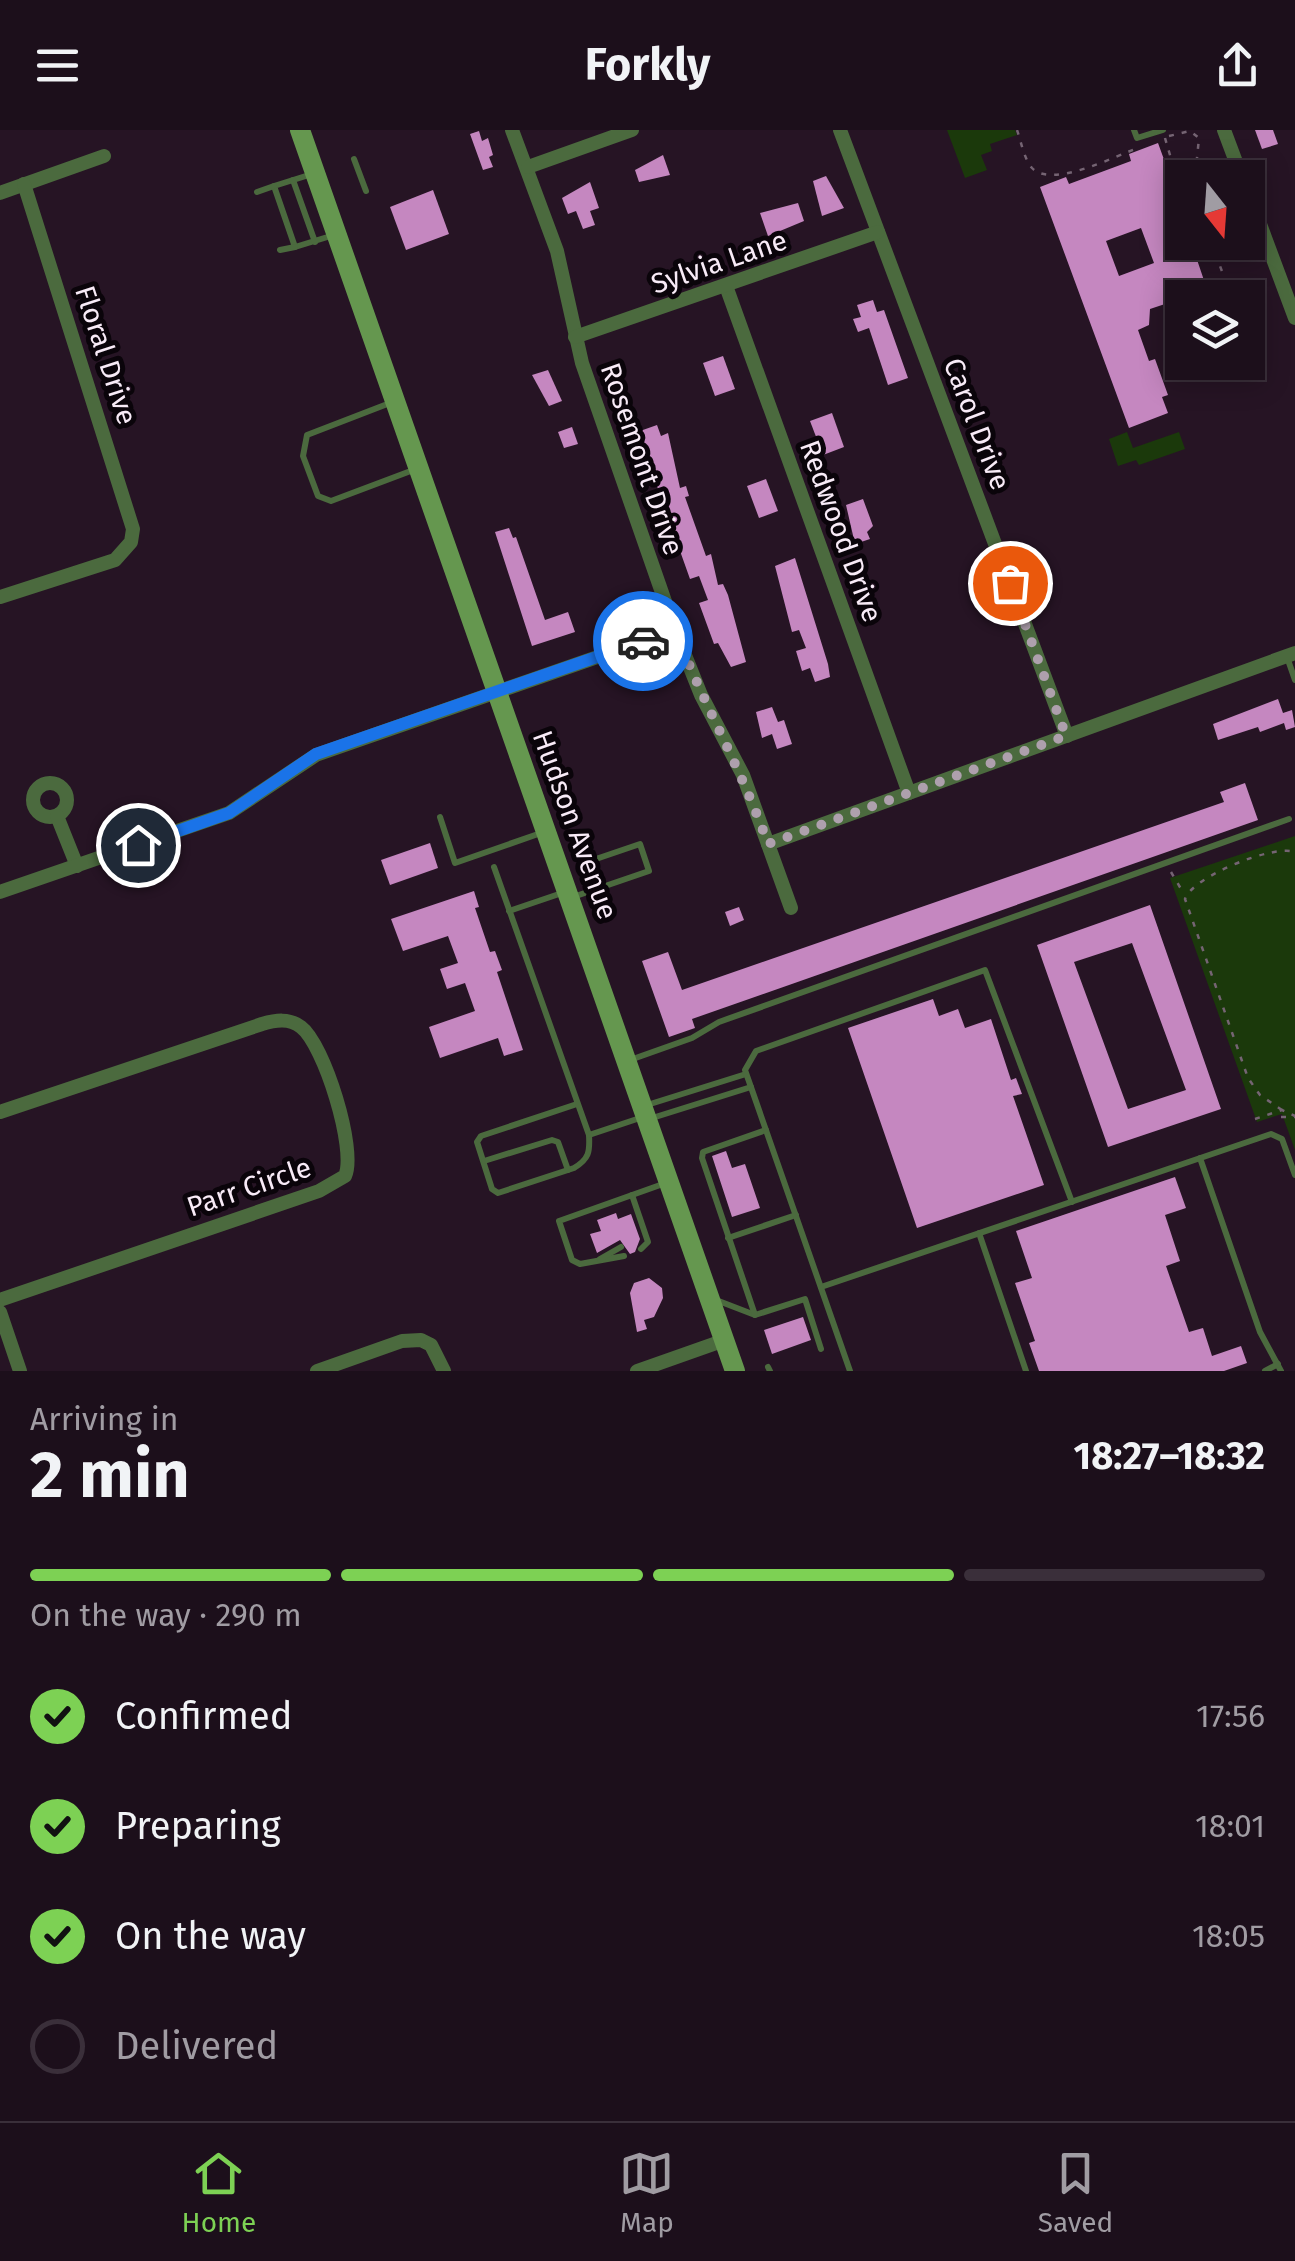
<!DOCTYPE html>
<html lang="en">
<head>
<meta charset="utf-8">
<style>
	body { margin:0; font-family:"Fira Sans",sans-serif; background:#291d28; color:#f1f3f6; height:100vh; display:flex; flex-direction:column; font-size:38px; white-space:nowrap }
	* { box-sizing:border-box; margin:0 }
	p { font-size:32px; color:#a09ca3 }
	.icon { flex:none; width:55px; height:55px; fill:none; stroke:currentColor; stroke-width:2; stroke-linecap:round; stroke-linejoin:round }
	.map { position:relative; height:1241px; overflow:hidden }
	.details { display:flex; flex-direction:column; background:#1c0f1b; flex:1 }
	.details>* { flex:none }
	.needle { width:65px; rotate:163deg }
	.tools { position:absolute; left:1165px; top:30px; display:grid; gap:20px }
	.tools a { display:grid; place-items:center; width:100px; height:100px; border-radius:0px; background:#1c0f1b; box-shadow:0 5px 25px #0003,0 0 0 2px #3a2f3a; font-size:50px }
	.pin { position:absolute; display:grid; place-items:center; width:85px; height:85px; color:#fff; margin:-42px; border:5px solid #fff; border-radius:50%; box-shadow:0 2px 10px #0007 }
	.courier { position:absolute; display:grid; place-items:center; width:100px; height:100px; margin:-50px; border:8px solid #1a73e8; border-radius:50%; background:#fff; color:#222; box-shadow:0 2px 12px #0007 }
	.summary em { font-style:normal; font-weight:700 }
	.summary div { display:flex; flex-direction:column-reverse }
	.summary { display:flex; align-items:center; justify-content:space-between; height:170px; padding:0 30px }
	h1 { font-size:65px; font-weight:700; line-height:75px }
	.bar { display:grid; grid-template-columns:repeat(4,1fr); gap:15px 10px; align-content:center; height:120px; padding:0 30px }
	.bar i { height:12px; border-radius:8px; background:#3a2f3a }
	.bar .active { background:#7dd154 }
	.bar p { grid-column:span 4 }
	ol { padding:0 30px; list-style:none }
	li { display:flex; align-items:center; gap:30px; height:110px }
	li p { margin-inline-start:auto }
	li .icon { padding:10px; border-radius:50%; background:#7dd154; color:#111; stroke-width:4 }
	li:last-child { color:#a09ca3 }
	li i { width:55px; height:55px; border:5px solid #3a2f3a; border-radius:50% }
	header { display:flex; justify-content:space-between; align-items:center; height:130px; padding:0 30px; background:#1c0f1b; font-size:45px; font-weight:700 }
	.dock { display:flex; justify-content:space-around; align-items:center; height:140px; border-top:2px solid #3a2f3a; background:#1c0f1b; font-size:28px; color:#a09ca3 }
	.dock a { display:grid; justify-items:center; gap:5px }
	.dock .active { color:#7dd154 }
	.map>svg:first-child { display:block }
	.green { fill:#1b390b }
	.building { fill:#c587c0; fill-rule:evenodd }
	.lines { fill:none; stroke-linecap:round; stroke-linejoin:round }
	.path { stroke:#756473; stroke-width:2.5; stroke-dasharray:5 8; stroke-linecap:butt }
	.lane { stroke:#4b6a3e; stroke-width:6 }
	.street { stroke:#4b6a3e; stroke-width:14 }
	.secondary { stroke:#65974f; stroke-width:20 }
	.done { stroke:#aea0ad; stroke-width:10; stroke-dasharray:0 18 }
	.route { stroke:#1a73e8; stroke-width:12 }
	.labels { text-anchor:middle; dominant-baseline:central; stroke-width:10; stroke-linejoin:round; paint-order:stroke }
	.street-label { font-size:28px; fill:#f8ebf7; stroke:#0a040a }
</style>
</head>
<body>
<header><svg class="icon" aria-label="menu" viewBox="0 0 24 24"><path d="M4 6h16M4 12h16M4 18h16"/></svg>Forkly<svg class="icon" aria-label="share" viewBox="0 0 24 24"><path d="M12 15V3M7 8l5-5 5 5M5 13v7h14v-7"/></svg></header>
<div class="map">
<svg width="1295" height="1241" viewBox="0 0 1295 1241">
	<rect width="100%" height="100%" fill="#261424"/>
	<!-- green -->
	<g class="green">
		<path d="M 947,0 L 1015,0 L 1017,5 L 990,14 L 992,21 L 981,25 L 987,40 L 965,48 Z"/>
		<path d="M 1127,302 L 1133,318 L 1179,302 L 1185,319 L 1139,335 L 1136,330 L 1118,336 L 1109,309 Z"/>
		<path d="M 1295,706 L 1295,1020 L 1282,984 L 1257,992 L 1170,748 Z"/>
	</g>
	<!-- building -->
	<g class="building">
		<path d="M 1255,0 L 1273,0 L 1278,14 L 1262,19 Z"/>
		<path d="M 479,1 L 482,11 L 488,8 L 493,25 L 489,27 L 493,37 L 483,40 L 470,4 Z"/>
		<path d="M 1158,13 L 1182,79 L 1182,112 L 1191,112 L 1210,168 L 1182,168 L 1182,200 L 1171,172 L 1150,179 L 1149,195 L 1138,200 L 1149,231 L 1155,229 L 1168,265 L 1162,267 L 1168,283 L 1129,298 L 1040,57 L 1066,47 L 1069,54 L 1131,31 L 1129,24 ZM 1141,98 L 1154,133 L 1119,146 L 1106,111 Z"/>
		<path d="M 663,25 L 670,45 L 639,52 L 635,40 Z"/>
		<path d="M 826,46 L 844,78 L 822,86 L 813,51 Z"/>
		<path d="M 590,52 L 599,78 L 590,81 L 595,95 L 583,99 L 576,81 L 568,84 L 562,68 Z"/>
		<path d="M 433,60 L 449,104 L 406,120 L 390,77 Z"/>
		<path d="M 798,73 L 804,91 L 768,106 L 760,83 Z"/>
		<path d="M 873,170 L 877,182 L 884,180 L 908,248 L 888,255 L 869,198 L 858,202 L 853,189 L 861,187 L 857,175 Z"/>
		<path d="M 723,226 L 735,259 L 715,266 L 703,233 Z"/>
		<path d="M 548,240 L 562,271 L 549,276 L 532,245 Z"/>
		<path d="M 832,283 L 844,317 L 823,325 L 810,291 Z"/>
		<path d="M 657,295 L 661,306 L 668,303 L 680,358 L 686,356 L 689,366 L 685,367 L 706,426 L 711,424 L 718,455 L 723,454 L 728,465 L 746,532 L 731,537 L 718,513 L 714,514 L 699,473 L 708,470 L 699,446 L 690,449 L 642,314 L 640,301 Z"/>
		<path d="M 572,297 L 578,314 L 564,318 L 558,302 Z"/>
		<path d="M 766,349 L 778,381 L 759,388 L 747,356 Z"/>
		<path d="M 863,369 L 873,396 L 867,402 L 870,409 L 855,414 L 846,375 Z"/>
		<path d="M 509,398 L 513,408 L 516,407 L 545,490 L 568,482 L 575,502 L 532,516 L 495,402 Z"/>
		<path d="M 795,428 L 828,534 L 830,547 L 815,552 L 810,538 L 802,541 L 796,521 L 806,518 L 799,500 L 792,502 L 775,436 Z"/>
		<path d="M 1278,569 L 1283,583 L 1292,580 L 1295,597 L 1286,600 L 1284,593 L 1260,602 L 1258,597 L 1218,610 L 1213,594 Z"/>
		<path d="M 772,577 L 778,592 L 784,590 L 792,614 L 777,619 L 772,604 L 762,608 L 756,582 Z"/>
		<path d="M 1245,653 L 1258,690 L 692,889 L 695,898 L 669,907 L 642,831 L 668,822 L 682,860 L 1224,672 L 1220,662 Z"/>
		<path d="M 430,713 L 438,738 L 390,755 L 381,730 Z"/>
		<path d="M 474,761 L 479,777 L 475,778 L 490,822 L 495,821 L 502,840 L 497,842 L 523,920 L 504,926 L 498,908 L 440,928 L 429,897 L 475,881 L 465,853 L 447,859 L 440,839 L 458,833 L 448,806 L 403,821 L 391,789 Z"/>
		<path d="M 1150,775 L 1221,979 L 1108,1017 L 1037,815 ZM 1132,813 L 1186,960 L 1128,979 L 1074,832 Z"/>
		<path d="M 739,777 L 744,790 L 730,796 L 725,782 Z"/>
		<path d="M 933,869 L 939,886 L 958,879 L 965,898 L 991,889 L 1011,950 L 1016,948 L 1022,964 L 1013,966 L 1044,1055 L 917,1098 L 848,898 Z"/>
		<path d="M 726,1021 L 732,1038 L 745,1034 L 760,1078 L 732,1087 L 712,1026 Z"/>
		<path d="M 1175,1047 L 1186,1078 L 1165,1085 L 1180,1131 L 1166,1136 L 1189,1202 L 1203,1198 L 1212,1226 L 1241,1216 L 1247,1233 L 1224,1241 L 1039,1241 L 1029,1213 L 1035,1211 L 1015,1153 L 1032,1148 L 1016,1101 Z"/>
		<path d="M 616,1083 L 618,1089 L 631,1084 L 640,1109 L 635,1122 L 630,1124 L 620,1110 L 597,1123 L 590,1104 L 601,1101 L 597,1090 Z"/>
		<path d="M 649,1148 L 662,1158 L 663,1168 L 654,1187 L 644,1190 L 647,1199 L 637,1202 L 630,1163 L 634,1153 Z"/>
		<path d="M 803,1187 L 811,1210 L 772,1224 L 764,1200 Z"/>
	</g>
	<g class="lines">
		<!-- path -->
		<g class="path">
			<path d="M 1017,0 C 1021,11 1024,29 1032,38 C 1052,59 1115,26 1138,18"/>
			<path d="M 1169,6 L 1190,1 L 1199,8 L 1195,48"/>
			<path d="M 1165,8 L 1182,66"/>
			<path d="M 1211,112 L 1232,168"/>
			<path d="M 1248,208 L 1250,215"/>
			<path d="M 1171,742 L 1184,764"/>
			<path d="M 1282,980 L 1260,965 L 1248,948 L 1185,769 C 1192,747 1273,714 1295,722"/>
			<path d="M 1281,987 L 1295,987"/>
			<path d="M 1255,989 L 1282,980 L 1295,986"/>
		</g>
		<!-- lane -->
		<g class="lane">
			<path d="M 1134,0 L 1137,8 L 1163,0"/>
			<path d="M 354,29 L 366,61"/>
			<path d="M 309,45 L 274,56 L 295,117 L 334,105"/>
			<path d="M 293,50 L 315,112"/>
			<path d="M 257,62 L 274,56"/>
			<path d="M 280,120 L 295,117"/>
			<path d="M 390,273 L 307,305 L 303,326 L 318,366 L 331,371 L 416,339"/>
			<path d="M 1287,527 L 1295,550"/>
			<path d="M 440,687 L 455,733 L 541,703"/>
			<path d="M 494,737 L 589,1005 C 590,1022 589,1029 574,1038 L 498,1063 L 492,1059 L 477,1012 L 481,1006 L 577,974"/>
			<path d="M 573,767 L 649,741 L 640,714 L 593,730 L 602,757"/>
			<path d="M 509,781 L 565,762"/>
			<path d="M 630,930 L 692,908 L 719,892 L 1289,689"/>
			<path d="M 647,975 L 746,944"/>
			<path d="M 649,989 L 751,957"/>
			<path d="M 589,1005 L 640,988"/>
			<path d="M 1200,1028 L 1260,1202 L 1281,1241"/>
			<path d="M 484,1031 L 552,1010 L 558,1012 L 568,1040"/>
			<path d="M 632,1065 L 648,1112 L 641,1119"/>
			<path d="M 979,1103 L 1026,1241"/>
			<path d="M 728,1108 L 796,1085"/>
			<path d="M 624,1126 L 580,1134 L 572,1130 L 559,1091 L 663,1054"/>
			<path d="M 600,1129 L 621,1117"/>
			<path d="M 821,1157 L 1271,1004 L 1282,1009 L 1295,1045"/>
			<path d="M 716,1170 L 755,1185 L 805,1169 L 821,1219"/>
			<path d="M 755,1185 L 702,1028 L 703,1022 L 766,1000"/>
			<path d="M 768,1237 L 770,1241"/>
			<path d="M 850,1241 L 745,940 L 756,921 L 985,840 L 1072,1072"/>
			<path d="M 1265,1241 L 1278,1234"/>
		</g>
		<!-- street -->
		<g class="street">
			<path d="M 512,0 L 557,121 L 582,233 L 675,500 L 701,565 L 743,645 L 791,778"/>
			<path d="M 840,0 L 1067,606"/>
			<path d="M 1224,0 L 1242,48"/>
			<path d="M 528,37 L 632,0"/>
			<path d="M 1248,62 L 1295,188"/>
			<path d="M 0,63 L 104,26"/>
			<path d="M 726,156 L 909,663"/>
			<path d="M 575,207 L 878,102"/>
			<path d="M 0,467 L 115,430 L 131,412 L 133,399 L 24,54"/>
			<circle cx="50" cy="670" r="17"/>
			<path d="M 57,686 L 77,736"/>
			<path d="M 768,714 L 1295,523"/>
			<path d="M 0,762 L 229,683 L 316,625 L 675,500"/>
			<path d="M 0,982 L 262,894 C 276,890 289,888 301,897 C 324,914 357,1020 345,1046 L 319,1061 L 0,1170"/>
			<path d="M 0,1182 L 20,1241"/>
			<path d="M 317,1241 L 402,1211 L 421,1210 L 431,1215 L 444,1241"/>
			<path d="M 637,1241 L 725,1210"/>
		</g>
		<!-- secondary -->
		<path class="secondary" d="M 300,0 L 735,1241"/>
	</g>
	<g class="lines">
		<!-- done -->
		<path class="done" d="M 643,511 L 675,500 C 703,573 742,640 768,714 L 1066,606 L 1010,453"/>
		<!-- route -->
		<path class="route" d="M 138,715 L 229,683 L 316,624 L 643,511"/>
	</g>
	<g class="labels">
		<!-- street labels -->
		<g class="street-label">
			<text transform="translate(719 132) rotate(-19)">Sylvia Lane</text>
			<text transform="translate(106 225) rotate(72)">Floral Drive</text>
			<text transform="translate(977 294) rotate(69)">Carol Drive</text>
			<text transform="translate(642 329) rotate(71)">Rosemont Drive</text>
			<text transform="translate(841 401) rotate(70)">Redwood Drive</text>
			<text transform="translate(575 695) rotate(70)">Hudson Avenue</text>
			<text transform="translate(249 1057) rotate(-19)">Parr Circle</text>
		</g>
	</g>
</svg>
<div class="tools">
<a><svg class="needle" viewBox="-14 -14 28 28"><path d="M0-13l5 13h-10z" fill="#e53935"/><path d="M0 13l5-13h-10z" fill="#a09ca3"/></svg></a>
<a><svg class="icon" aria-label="layers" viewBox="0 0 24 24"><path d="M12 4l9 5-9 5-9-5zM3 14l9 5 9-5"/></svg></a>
</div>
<div class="pin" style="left:1010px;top:453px;background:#ea580c"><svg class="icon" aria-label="bag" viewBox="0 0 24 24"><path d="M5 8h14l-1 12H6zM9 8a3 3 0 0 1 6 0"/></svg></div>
<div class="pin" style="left:138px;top:715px;background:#1f2937"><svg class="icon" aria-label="home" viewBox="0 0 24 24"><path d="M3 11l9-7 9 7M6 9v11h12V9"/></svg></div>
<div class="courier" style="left:643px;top:511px"><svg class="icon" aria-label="car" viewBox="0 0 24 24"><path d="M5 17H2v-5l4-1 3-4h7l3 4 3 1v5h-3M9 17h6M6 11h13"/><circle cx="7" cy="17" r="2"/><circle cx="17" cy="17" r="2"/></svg></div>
</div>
<section class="details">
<div class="summary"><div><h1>2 min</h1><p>Arriving in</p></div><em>18:27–18:32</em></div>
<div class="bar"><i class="active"></i><i class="active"></i><i class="active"></i><i></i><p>On the way · 290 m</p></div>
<ol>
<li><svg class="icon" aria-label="check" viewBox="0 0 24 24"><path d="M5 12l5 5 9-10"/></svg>Confirmed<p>17:56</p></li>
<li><svg class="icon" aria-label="check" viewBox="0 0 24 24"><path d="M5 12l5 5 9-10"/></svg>Preparing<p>18:01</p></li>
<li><svg class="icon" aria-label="check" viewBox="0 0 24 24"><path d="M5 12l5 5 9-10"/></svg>On the way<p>18:05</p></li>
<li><i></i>Delivered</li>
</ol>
</section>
<nav class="dock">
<a class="active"><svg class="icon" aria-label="home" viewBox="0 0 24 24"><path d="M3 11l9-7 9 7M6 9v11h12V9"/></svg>Home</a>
<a><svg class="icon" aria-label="map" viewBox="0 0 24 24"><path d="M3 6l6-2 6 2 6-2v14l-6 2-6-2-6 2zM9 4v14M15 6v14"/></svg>Map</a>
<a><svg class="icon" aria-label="saved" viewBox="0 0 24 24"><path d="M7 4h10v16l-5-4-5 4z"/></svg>Saved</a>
</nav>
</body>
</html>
